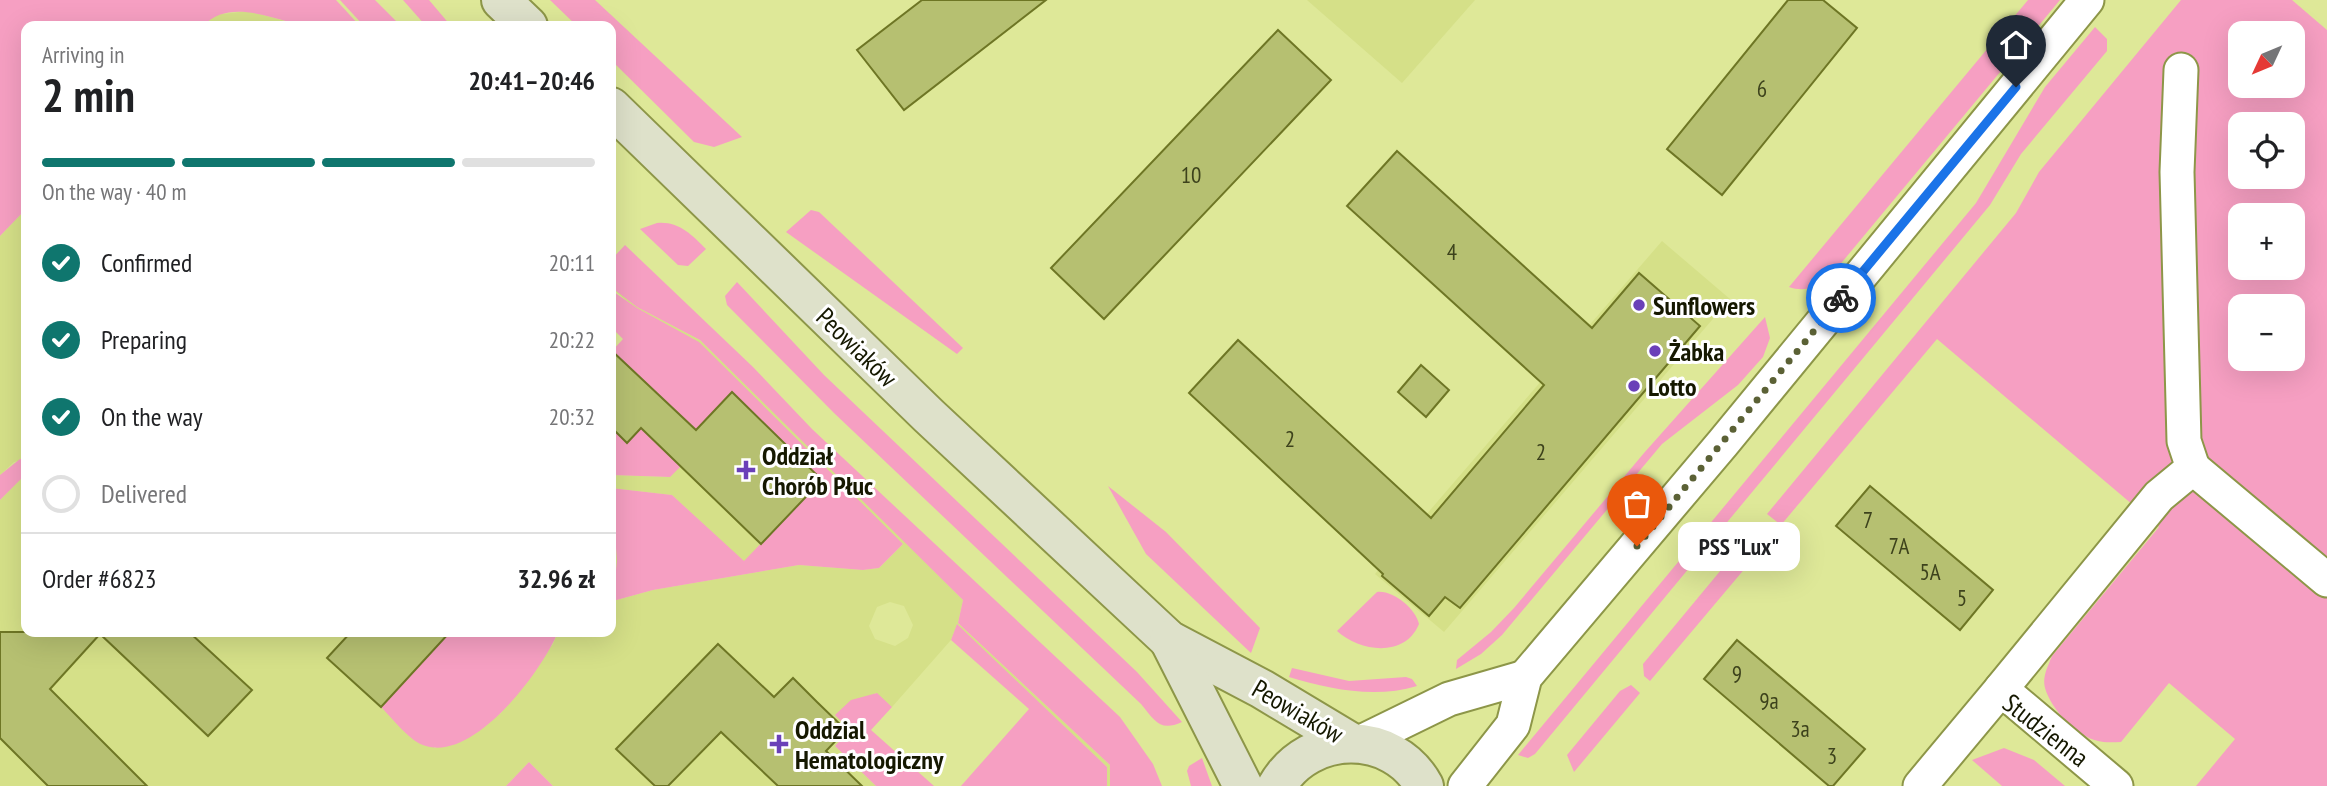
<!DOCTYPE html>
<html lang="en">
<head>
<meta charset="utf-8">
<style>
	body { margin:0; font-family:"PT Sans Narrow",sans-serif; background:#f2f2f2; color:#202124; height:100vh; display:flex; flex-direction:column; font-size:26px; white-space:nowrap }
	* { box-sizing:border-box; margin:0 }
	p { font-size:23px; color:#757577 }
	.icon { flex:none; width:38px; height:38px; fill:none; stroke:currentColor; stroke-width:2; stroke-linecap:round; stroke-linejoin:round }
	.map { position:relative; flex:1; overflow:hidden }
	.side { position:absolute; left:21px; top:21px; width:595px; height:616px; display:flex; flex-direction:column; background:#fff; border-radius:14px; box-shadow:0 7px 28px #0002 }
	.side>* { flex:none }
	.needle { width:46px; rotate:226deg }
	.tools { position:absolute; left:2228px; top:21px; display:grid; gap:14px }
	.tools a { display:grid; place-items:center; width:77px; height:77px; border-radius:14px; background:#fff; box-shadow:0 7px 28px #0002; font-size:35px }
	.pin { position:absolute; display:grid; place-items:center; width:60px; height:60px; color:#fff; margin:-72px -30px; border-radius:50% 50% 50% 0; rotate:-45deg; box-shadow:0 0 7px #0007 }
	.pin .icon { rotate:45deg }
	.courier { position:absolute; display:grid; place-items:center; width:70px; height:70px; margin:-35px; border:5px solid #1a73e8; border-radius:50%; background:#fff; color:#222; box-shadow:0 2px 9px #0007 }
	.bubble { position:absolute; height:49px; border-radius:14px; background:#fff; box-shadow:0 7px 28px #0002; font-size:23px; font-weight:600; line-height:49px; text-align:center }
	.headline em { font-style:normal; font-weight:600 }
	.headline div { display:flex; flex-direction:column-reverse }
	.headline { display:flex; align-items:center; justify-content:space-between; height:119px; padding:0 21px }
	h1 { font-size:46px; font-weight:600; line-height:52px }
	.bar { display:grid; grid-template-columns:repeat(4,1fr); gap:10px 7px; align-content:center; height:84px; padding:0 21px }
	.bar i { height:9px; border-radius:5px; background:#e0e0e0 }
	.bar .current { background:#0f766e }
	.bar p { grid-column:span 4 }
	.line { display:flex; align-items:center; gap:18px; padding:0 21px; border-top:2px solid #e0e0e0 }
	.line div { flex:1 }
	ol { padding:0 21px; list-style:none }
	li { display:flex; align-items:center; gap:21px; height:77px }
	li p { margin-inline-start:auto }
	li .icon { padding:7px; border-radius:50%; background:#0f766e; color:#fff; stroke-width:4 }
	li:last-child { color:#757577 }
	li i { width:38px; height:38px; border:4px solid #e0e0e0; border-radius:50% }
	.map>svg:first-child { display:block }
	.built { fill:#d5e088; fill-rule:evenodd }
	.green { fill:#f69fc2; fill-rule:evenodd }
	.building { fill:#b6c071; stroke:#6e7625; stroke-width:2 }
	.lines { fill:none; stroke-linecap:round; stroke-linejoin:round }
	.street-casing { stroke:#8d9648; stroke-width:37 }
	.secondary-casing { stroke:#8d9648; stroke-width:42 }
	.street { stroke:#fff; stroke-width:33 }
	.secondary { stroke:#dee1ca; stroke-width:38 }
	.done { stroke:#5b6135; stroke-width:7; stroke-dasharray:0 12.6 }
	.route { stroke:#1a73e8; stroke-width:9 }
	.poi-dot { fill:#6a40b8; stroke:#fff; stroke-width:2.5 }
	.labels { text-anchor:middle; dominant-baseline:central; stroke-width:6; stroke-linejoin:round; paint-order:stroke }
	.number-label { font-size:23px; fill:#3d421c }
	.poi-label { font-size:26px; font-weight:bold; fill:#151800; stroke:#fff; text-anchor:start }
	.street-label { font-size:26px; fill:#151800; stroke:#fff }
</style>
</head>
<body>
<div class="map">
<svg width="2327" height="786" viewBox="0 0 2327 786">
	<rect width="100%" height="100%" fill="#dee898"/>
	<!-- built -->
	<g class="built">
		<path d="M 1307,0 L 1475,0 L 1402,83 Z"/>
		<path d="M 249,11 L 289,22 L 294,26 L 203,26 L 213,15 Z"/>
		<path d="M 26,209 L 26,459 L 14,462 L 0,475 L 0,236 Z"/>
		<path d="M 1662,241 L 1730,299 L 1444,632 L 1375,574 Z"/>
		<path d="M 611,287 L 638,307 L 700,340 L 906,542 L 963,600 L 958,623 L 1110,765 L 1110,786 L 1107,786 L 1107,767 L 957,625 L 951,640 L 892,707 L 876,693 L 836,715 L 850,730 L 835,746 L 876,786 L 553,786 L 529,762 L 506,786 L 0,786 L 0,500 L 24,475 L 26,632 L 450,632 L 381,707 L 435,748 L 468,737 L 501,713 L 553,644 L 558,632 L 611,632 L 611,494 L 617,560 L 613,601 L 653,590 L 799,565 L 863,570 L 879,568 L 903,544 ZM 890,602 L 904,606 L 913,625 L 908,638 L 895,646 L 875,639 L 869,626 L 877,607 Z"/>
		<path d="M 732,392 L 822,480 L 744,562 L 672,495 L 611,488 L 611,475 L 670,477 L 671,456 Z"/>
	</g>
	<!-- green -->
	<g class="green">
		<path d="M 0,0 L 336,0 L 360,26 L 294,26 L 289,22 C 260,14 226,2 203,26 L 26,26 L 26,209 L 0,236 Z"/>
		<path d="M 340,0 L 375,0 L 401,26 L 364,26 Z"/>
		<path d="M 403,0 L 429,0 L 451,26 L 426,26 Z"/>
		<path d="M 550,0 L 595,0 L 742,137 L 714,147 L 694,142 L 611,60 L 611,26 L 577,26 Z"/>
		<path d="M 2028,0 L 2060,0 L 1828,279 C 1816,288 1803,292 1789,287 Z"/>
		<path d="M 2181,0 L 2292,0 L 2327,30 L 2327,786 L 2196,786 L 2235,739 L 2169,683 L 2121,742 C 2114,742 2105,743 2098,741 C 2076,736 2051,709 2045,688 C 2042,677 2048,666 2052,656 L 2159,527 L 1937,339 L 1781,525 L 1767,514 L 2016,213 L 2039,172 ZM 2240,33 L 2292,33 L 2292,86 L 2240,86 ZM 2240,124 L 2292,124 L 2292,177 L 2240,177 ZM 2240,215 L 2292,215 L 2292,268 L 2240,268 ZM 2240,306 L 2292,306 L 2292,359 L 2240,359 Z"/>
		<path d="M 2095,27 L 2107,39 L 2107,51 L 2021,154 L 1990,205 L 1535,754 L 1528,758 L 1518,755 L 1976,203 L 2045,87 Z"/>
		<path d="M 811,210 L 819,212 L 963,348 L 957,354 L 786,232 Z"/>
		<path d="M 657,223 C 679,221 692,235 706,249 L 688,266 L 678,265 L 640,229 Z"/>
		<path d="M 625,245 L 753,367 L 812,429 L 1120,717 L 1153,764 L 1162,786 L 1110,786 L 1110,765 L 958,623 L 963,600 L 700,340 L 637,307 L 611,287 L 611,260 Z"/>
		<path d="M 737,282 L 824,375 L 1137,672 L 1182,722 C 1160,732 1155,721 1141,704 L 834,413 L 727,305 L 725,296 Z"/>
		<path d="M 611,290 L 637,308 L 699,342 L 903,544 L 879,568 L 863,570 L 799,565 L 653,590 L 613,601 L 617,560 L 611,488 L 672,495 L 744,561 L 822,480 L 732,393 L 671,455 L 681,466 L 670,477 L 611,475 L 611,427 L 627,442 L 612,351 L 623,339 L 611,327 Z"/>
		<path d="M 1765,317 L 1770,338 L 1763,357 L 1738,385 L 1662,444 L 1502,635 L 1481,654 L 1456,669 L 1457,660 L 1491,632 L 1514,608 L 1644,453 Z"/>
		<path d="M 20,459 L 26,459 L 26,478 L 24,476 L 0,500 L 0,475 Z"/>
		<path d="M 1108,486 L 1166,532 L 1260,628 L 1251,653 L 1146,554 Z"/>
		<path d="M 1750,535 L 1763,547 L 1650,681 L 1644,676 L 1643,664 Z"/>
		<path d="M 1377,592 C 1393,590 1415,608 1419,624 C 1405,658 1360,652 1337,631 Z"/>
		<path d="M 957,624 L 1107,767 L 1107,786 L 961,786 L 1029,709 L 951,640 Z"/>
		<path d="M 450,632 L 558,632 C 542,671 475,761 426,746 C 410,742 393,719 381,707 Z"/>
		<path d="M 1292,668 L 1349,681 L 1406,677 L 1412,679 L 1417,686 C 1375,699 1329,689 1289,677 Z"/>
		<path d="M 1631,685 L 1640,693 L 1574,772 L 1567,755 L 1620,691 Z"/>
		<path d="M 877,693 L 892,707 L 871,730 L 934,786 L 876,786 L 835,746 L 850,730 L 835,715 L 851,700 Z"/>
		<path d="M 2004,748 L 2034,760 L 2065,786 L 2002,786 L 1972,760 Z"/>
		<path d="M 1202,758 L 1212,786 L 1191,786 L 1187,771 L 1189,766 Z"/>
		<path d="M 529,762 L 553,786 L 506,786 Z"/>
	</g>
	<!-- building -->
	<g class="building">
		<path d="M 922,0 L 1046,0 L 904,110 L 857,50 Z"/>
		<path d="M 1788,0 L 1823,0 L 1857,28 L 1722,195 L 1667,149 Z"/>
		<path d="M 1278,30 L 1331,80 L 1104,319 L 1051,268 Z"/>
		<path d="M 1397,151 L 1592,328 L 1639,273 L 1700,326 L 1460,608 L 1445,597 L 1429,616 L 1382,576 L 1383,574 L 1189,393 L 1238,340 L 1431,518 L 1544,385 L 1347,206 Z"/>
		<path d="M 611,350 L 696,430 L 732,392 L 822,480 L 761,544 L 641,428 L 627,443 L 611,427 Z"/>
		<path d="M 1421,365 L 1449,390 L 1426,417 L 1398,392 Z"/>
		<path d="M 1870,486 L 1993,590 L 1960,630 L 1836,526 Z"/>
		<path d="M 0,632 L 189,632 L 252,690 L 208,736 L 100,634 L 50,689 L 147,786 L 48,786 L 0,738 Z"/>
		<path d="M 351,632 L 450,632 L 381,707 L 327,658 Z"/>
		<path d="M 1737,640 L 1865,749 L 1833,786 L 1829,786 L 1704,679 Z"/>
		<path d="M 718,644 L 774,697 L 793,678 L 817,702 L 846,730 L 826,751 L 862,786 L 778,786 L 721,732 L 668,786 L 655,786 L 616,749 Z"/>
	</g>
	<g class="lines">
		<!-- street casing -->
		<g class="street-casing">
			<g id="street">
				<path d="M 2193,468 L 2327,580"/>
				<path d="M 2001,689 L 2159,496 L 2193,468 L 2184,441 L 2177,172 L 2181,70"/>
				<path d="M 1359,743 L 1449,699 L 1525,677"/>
				<path d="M 1465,786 L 1513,725 L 1525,677 L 1723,443 L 2087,0"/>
				<path d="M 1920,786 L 2001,689 L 2116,786"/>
			</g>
		</g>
		<!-- secondary casing -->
		<g class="secondary-casing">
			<g id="secondary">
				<path d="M 501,0 L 528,26"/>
				<path d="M 611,107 L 929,416 L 1169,640 L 1262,689 L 1352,743"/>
				<path d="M 1169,640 L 1243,786"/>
				<path d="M 1277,786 C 1309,730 1393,729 1424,786"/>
			</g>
		</g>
		<!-- street -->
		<use href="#street" class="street"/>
		<!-- secondary -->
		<use href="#secondary" class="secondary"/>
	</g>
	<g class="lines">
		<!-- done -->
		<path class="done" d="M 1637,546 L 1841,298"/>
		<!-- route -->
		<path class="route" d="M 1841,298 L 2016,87"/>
	</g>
	<!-- markers -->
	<g class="poi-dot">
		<circle cx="1639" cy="305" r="7"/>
		<circle cx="1655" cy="351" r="7"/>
		<circle cx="1634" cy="386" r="7"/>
		<path d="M742.5 459.5h7v7h7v7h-7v7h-7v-7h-7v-7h7z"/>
		<path d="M775.5 733.5h7v7h7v7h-7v7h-7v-7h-7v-7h7z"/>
	</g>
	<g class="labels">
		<!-- number labels -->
		<g class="number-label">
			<text x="1762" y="88">6</text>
			<text x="1191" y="174">10</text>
			<text x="1452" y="251">4</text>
			<text x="1290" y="438">2</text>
			<text x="1541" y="451">2</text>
			<text x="1868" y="519">7</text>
			<text x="1899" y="545">7A</text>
			<text x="1930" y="571">5A</text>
			<text x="1962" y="597">5</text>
			<text x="1737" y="673">9</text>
			<text x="1769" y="700">9a</text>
			<text x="1800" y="728">3a</text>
			<text x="1832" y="755">3</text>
		</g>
		<!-- poi labels -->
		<g class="poi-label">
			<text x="1653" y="305">Sunflowers</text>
			<text x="1669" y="351">Żabka</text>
			<text x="1648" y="386">Lotto</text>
			<text x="762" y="455">Oddział<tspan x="762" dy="30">Chorób Płuc</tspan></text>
			<text x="795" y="729">Oddzial<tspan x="795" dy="30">Hematologiczny</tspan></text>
		</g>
		<!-- street labels -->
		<g class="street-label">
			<text transform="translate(857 347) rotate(44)">Peowiaków</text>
			<text transform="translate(1298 711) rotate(30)">Peowiaków</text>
			<text transform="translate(2046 730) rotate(38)">Studzienna</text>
		</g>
	</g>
</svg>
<div class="tools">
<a><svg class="needle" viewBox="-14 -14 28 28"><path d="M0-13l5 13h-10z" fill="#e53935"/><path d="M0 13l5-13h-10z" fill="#757577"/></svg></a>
<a><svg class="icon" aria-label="locate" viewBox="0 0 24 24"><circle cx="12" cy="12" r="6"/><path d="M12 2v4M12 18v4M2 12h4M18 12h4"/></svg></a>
<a>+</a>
<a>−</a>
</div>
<div class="pin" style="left:1637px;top:546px;background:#ea580c"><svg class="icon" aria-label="bag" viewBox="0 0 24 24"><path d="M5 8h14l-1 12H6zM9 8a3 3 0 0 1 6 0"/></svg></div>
<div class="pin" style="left:2016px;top:87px;background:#1f2937"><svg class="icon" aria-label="home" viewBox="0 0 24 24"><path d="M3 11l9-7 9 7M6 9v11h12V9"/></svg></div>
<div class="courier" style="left:1841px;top:298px"><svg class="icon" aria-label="bike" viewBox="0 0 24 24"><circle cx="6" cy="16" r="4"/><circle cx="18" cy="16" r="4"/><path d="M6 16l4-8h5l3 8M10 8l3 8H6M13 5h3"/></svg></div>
<div class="bubble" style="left:1678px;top:522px;width:122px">PSS &quot;Lux&quot;</div>
<section class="side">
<div class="headline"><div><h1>2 min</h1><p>Arriving in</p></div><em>20:41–20:46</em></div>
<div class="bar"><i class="current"></i><i class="current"></i><i class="current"></i><i></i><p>On the way · 40 m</p></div>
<ol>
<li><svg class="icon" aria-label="check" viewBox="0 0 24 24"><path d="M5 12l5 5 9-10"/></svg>Confirmed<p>20:11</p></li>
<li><svg class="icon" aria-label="check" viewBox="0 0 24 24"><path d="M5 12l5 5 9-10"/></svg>Preparing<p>20:22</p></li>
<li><svg class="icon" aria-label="check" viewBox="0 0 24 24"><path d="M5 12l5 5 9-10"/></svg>On the way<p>20:32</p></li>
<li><i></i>Delivered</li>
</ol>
<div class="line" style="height:91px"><div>Order #6823</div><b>32.96 zł</b></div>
</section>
</div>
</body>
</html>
